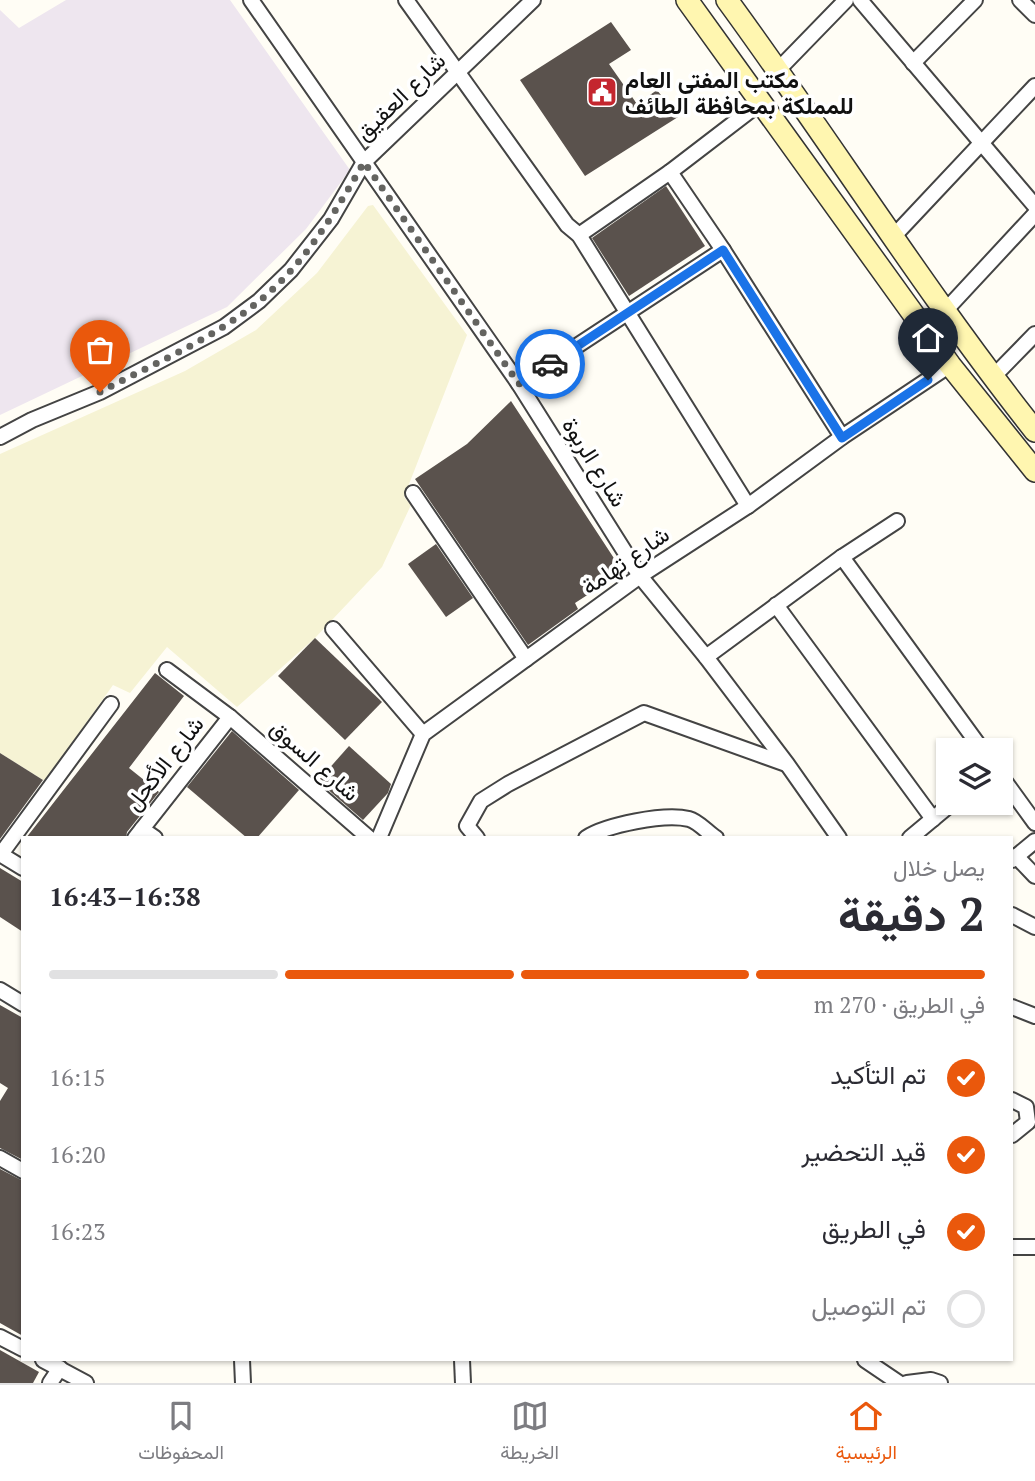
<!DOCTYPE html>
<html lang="ar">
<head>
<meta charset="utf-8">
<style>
	body { margin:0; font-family:"PT Serif",Vazirmatn,serif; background:#f7f7f7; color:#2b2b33; direction:rtl; height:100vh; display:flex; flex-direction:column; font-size:26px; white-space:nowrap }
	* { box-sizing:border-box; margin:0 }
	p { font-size:23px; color:#7c7c81 }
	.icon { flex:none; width:38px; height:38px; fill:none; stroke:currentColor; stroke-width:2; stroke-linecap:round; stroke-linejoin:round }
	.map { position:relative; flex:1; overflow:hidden; direction:ltr }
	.details { position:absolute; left:21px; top:836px; width:992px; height:525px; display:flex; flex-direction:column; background:#fff; border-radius:0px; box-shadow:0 2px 5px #0004; direction:rtl }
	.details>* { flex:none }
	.fabs { position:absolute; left:936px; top:738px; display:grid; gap:14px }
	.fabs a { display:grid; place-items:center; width:77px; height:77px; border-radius:0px; background:#fff; box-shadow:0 2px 5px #0004; font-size:35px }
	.pin { position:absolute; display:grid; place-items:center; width:60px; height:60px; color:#fff; margin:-72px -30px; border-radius:50% 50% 50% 0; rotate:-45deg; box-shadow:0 0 7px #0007 }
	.pin .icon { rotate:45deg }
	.courier { position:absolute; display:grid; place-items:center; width:70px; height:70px; margin:-35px; border:5px solid #1a73e8; border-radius:50%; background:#fff; color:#222; box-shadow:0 2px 9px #0007 }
	.summary em { font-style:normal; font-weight:700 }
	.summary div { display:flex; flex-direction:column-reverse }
	.summary { display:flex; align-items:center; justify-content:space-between; height:119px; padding:0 28px }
	h1 { font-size:46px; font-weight:700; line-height:52px }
	.bar { display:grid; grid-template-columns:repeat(4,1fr); gap:10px 7px; align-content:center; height:84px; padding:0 28px }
	.bar i { height:9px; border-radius:5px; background:#e1e1e2 }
	.bar .active { background:#ea580c }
	.bar p { grid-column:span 4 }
	ol { padding:0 28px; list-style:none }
	li { display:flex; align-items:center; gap:21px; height:77px }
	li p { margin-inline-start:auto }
	li .icon { padding:7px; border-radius:50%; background:#ea580c; color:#fff; stroke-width:4 }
	li:last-child { color:#7c7c81 }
	li i { width:38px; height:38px; border:4px solid #e1e1e2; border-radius:50% }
	.dock { display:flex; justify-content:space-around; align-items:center; height:98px; border-top:2px solid #e1e1e2; background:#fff; font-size:19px; color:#7c7c81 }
	.dock a { display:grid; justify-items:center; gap:4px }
	.dock .active { color:#ea580c }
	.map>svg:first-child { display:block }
	.industrial { fill:#eee6ef }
	.farmland { fill:#f6f3d4 }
	.building { fill:#5a524d }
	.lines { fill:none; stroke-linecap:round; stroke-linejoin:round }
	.street-casing { stroke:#444; stroke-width:18 }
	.secondary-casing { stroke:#333; stroke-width:24 }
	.street { stroke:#fff; stroke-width:14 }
	.secondary { stroke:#fff6b0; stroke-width:21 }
	.done { stroke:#646461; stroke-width:7; stroke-dasharray:0 12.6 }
	.route { stroke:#1a73e8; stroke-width:9 }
	.labels { text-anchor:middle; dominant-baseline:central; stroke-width:7; stroke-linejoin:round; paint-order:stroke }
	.poi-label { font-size:23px; font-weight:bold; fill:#111; stroke:#fff; text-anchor:start }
	.street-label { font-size:23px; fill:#111; stroke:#fff }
</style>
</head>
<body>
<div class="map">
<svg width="1035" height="1383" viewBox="0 0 1035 1383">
	<rect width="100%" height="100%" fill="#fffdf5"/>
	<!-- industrial -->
	<path class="industrial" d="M 66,0 L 230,0 L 350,170 L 306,229 L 227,307 L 0,415 L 0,10 L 19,28 Z"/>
	<!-- farmland -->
	<path class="farmland" d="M 373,205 L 467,335 L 404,497 L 411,505 L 382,567 L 315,638 L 237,707 L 167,647 L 130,693 L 113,685 L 45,781 L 0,753 L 0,454 L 185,371 L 256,330 L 317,273 L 368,206 Z"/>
	<!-- building -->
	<g class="building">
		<path d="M 611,22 L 631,50 L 609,64 L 637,104 L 657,90 L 678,117 L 585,176 L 520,80 Z"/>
		<path d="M 666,186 L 705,246 L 629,296 L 592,238 Z"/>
		<path d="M 511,401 L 623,572 L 575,603 L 578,609 L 528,645 L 415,479 L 467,444 Z"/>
		<path d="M 436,544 L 473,598 L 446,617 L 408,564 Z"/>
		<path d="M 315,638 L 382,702 L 345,740 L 278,676 Z"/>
		<path d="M 155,673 L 184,696 L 129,768 L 159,792 L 127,832 L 126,838 L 26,838 Z"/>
		<path d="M 232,731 L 299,790 L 257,838 L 247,838 L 187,787 Z"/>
		<path d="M 349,746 L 391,784 L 388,793 L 363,820 L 318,781 Z"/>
		<path d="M 0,753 L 43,780 L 0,839 Z"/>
		<path d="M 0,868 L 23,882 L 23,932 L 0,917 Z"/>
		<path d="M 0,1005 L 23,1018 L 23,1160 L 0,1148 L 0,1101 L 8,1088 L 0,1083 Z"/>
		<path d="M 0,1169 L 23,1181 L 23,1336 L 0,1323 Z"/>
		<path d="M 0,1350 L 39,1372 L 33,1383 L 0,1383 Z"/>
	</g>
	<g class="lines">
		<!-- street casing -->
		<g class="street-casing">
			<g id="street">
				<path d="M 251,0 L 519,384 L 640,576 L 706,657 L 787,764 L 839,838"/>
				<path d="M 406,0 L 567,225 L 579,235 L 748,506"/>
				<path d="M 860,0 L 1035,206"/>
				<path d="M 1020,0 L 1035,15"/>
				<path d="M 913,63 L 975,0"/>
				<path d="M 778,70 L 846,0"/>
				<path d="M 670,172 L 723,250 L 842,437"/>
				<path d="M 579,235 L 670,172 L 760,103"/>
				<path d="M 893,237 L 1035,86"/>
				<path d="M 944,312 L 1035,214"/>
				<path d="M 993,377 L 1035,334"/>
				<path d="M 519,384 L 723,250"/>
				<path d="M 0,437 L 32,420 L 100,392 L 224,327 L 259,301 L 291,270 L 331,219 L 364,162 L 533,0"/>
				<path d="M 413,493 L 526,659"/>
				<path d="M 842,557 L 983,751"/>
				<path d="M 776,605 L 933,819"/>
				<path d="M 333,629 L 423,734"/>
				<path d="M 706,657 L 842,557 L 897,521"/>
				<path d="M 167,670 L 230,717 L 369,838"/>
				<path d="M 1001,776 L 1035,823"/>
				<path d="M 142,829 L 155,838"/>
				<path d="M 135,838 L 230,717"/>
				<path d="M 379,838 L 423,734 L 640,576 L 748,506 L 842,437 L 950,365"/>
				<path d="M 477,838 L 467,826 L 481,801 L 508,784 L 644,713 L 786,764"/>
				<path d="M 586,838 C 606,825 664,813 689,819 C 698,821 708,833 716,838"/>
				<path d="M 910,838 L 952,803"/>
				<path d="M 0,854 L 23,868"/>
				<path d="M 1,854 L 111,704"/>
				<path d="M 1016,856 L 1035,876"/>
				<path d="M 1012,860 L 1035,841"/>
				<path d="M 1012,915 L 1035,927"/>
				<path d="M 0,990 L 23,1004"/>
				<path d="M 1012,1007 L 1035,1016"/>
				<path d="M 1012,1100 L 1026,1107 L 1028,1122 L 1012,1135"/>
				<path d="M 0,1158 L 23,1171"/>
				<path d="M 1012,1247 L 1035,1247"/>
				<path d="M 0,1337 L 23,1349"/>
				<path d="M 43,1360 L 86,1383"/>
				<path d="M 242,1360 L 243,1383"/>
				<path d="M 462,1360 L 463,1383"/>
				<path d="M 865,1360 L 899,1383"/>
				<path d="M 50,1383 L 60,1368"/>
				<path d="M 907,1383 L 931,1380 L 940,1383"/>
			</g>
		</g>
		<!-- secondary casing -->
		<g class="secondary-casing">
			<g id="secondary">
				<path d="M 687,0 L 950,365 L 1035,471"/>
				<path d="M 727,0 C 831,142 925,292 1035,431"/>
			</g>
		</g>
		<!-- street -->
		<use href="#street" class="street"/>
		<!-- secondary -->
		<use href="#secondary" class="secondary"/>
	</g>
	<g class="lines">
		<!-- done -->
		<path class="done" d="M 100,392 C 153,364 211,340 258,302 C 304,265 335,213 364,162 L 519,384 L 550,364"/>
		<!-- route -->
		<path class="route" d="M 550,364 L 723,250 L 842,438 L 928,380"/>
	</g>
	<!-- icons -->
	<defs>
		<g id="civic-square" transform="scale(1.575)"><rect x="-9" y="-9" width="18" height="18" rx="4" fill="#c4262e" stroke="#fff"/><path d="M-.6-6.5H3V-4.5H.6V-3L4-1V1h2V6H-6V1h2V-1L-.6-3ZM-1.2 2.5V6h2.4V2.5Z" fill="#fff"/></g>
	</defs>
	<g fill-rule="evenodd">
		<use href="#civic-square" x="602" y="92"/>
	</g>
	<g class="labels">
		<!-- poi labels -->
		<g class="poi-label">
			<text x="625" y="79">مكتب المفتي العام<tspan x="625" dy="26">للمملكة بمحافظة الطائف</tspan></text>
		</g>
		<!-- street labels -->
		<g class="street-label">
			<text transform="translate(400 96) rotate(-44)">شارع العقيق</text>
			<text transform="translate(595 462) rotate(58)">شارع الربوة</text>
			<text transform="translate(625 560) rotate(-35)">شارع تهامة</text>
			<text transform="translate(315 760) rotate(41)">شارع السوق</text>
			<text transform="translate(164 763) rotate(-52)">شارع الأكحل</text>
		</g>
	</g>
</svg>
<div class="fabs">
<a><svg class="icon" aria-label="layers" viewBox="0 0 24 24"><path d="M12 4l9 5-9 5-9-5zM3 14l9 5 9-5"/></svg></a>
</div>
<div class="pin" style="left:100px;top:392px;background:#ea580c"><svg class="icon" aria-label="bag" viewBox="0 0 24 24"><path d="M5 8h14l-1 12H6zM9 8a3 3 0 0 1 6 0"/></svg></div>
<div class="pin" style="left:928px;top:380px;background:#1f2937"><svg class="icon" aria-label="home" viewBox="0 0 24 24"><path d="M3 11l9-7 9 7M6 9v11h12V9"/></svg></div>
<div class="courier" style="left:550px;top:364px"><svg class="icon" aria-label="car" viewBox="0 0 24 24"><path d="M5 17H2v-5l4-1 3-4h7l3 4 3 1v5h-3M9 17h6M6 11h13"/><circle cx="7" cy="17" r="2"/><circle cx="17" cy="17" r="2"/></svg></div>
<section class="details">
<div class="summary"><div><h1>2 دقيقة</h1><p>يصل خلال</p></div><em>16:38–16:43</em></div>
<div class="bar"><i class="active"></i><i class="active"></i><i class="active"></i><i></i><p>في الطريق · 270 m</p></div>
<ol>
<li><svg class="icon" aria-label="check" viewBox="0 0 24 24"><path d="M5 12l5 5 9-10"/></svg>تم التأكيد<p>16:15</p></li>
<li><svg class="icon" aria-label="check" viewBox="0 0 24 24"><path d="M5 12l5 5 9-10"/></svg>قيد التحضير<p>16:20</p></li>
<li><svg class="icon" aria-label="check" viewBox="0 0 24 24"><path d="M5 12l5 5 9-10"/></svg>في الطريق<p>16:23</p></li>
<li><i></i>تم التوصيل</li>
</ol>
</section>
</div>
<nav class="dock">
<a class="active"><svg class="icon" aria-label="home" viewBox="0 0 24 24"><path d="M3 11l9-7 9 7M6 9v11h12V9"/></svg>الرئيسية</a>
<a><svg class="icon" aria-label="map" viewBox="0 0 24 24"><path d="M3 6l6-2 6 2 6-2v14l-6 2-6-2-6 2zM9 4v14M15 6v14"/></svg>الخريطة</a>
<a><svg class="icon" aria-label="saved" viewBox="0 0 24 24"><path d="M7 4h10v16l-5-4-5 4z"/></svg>المحفوظات</a>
</nav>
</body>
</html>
